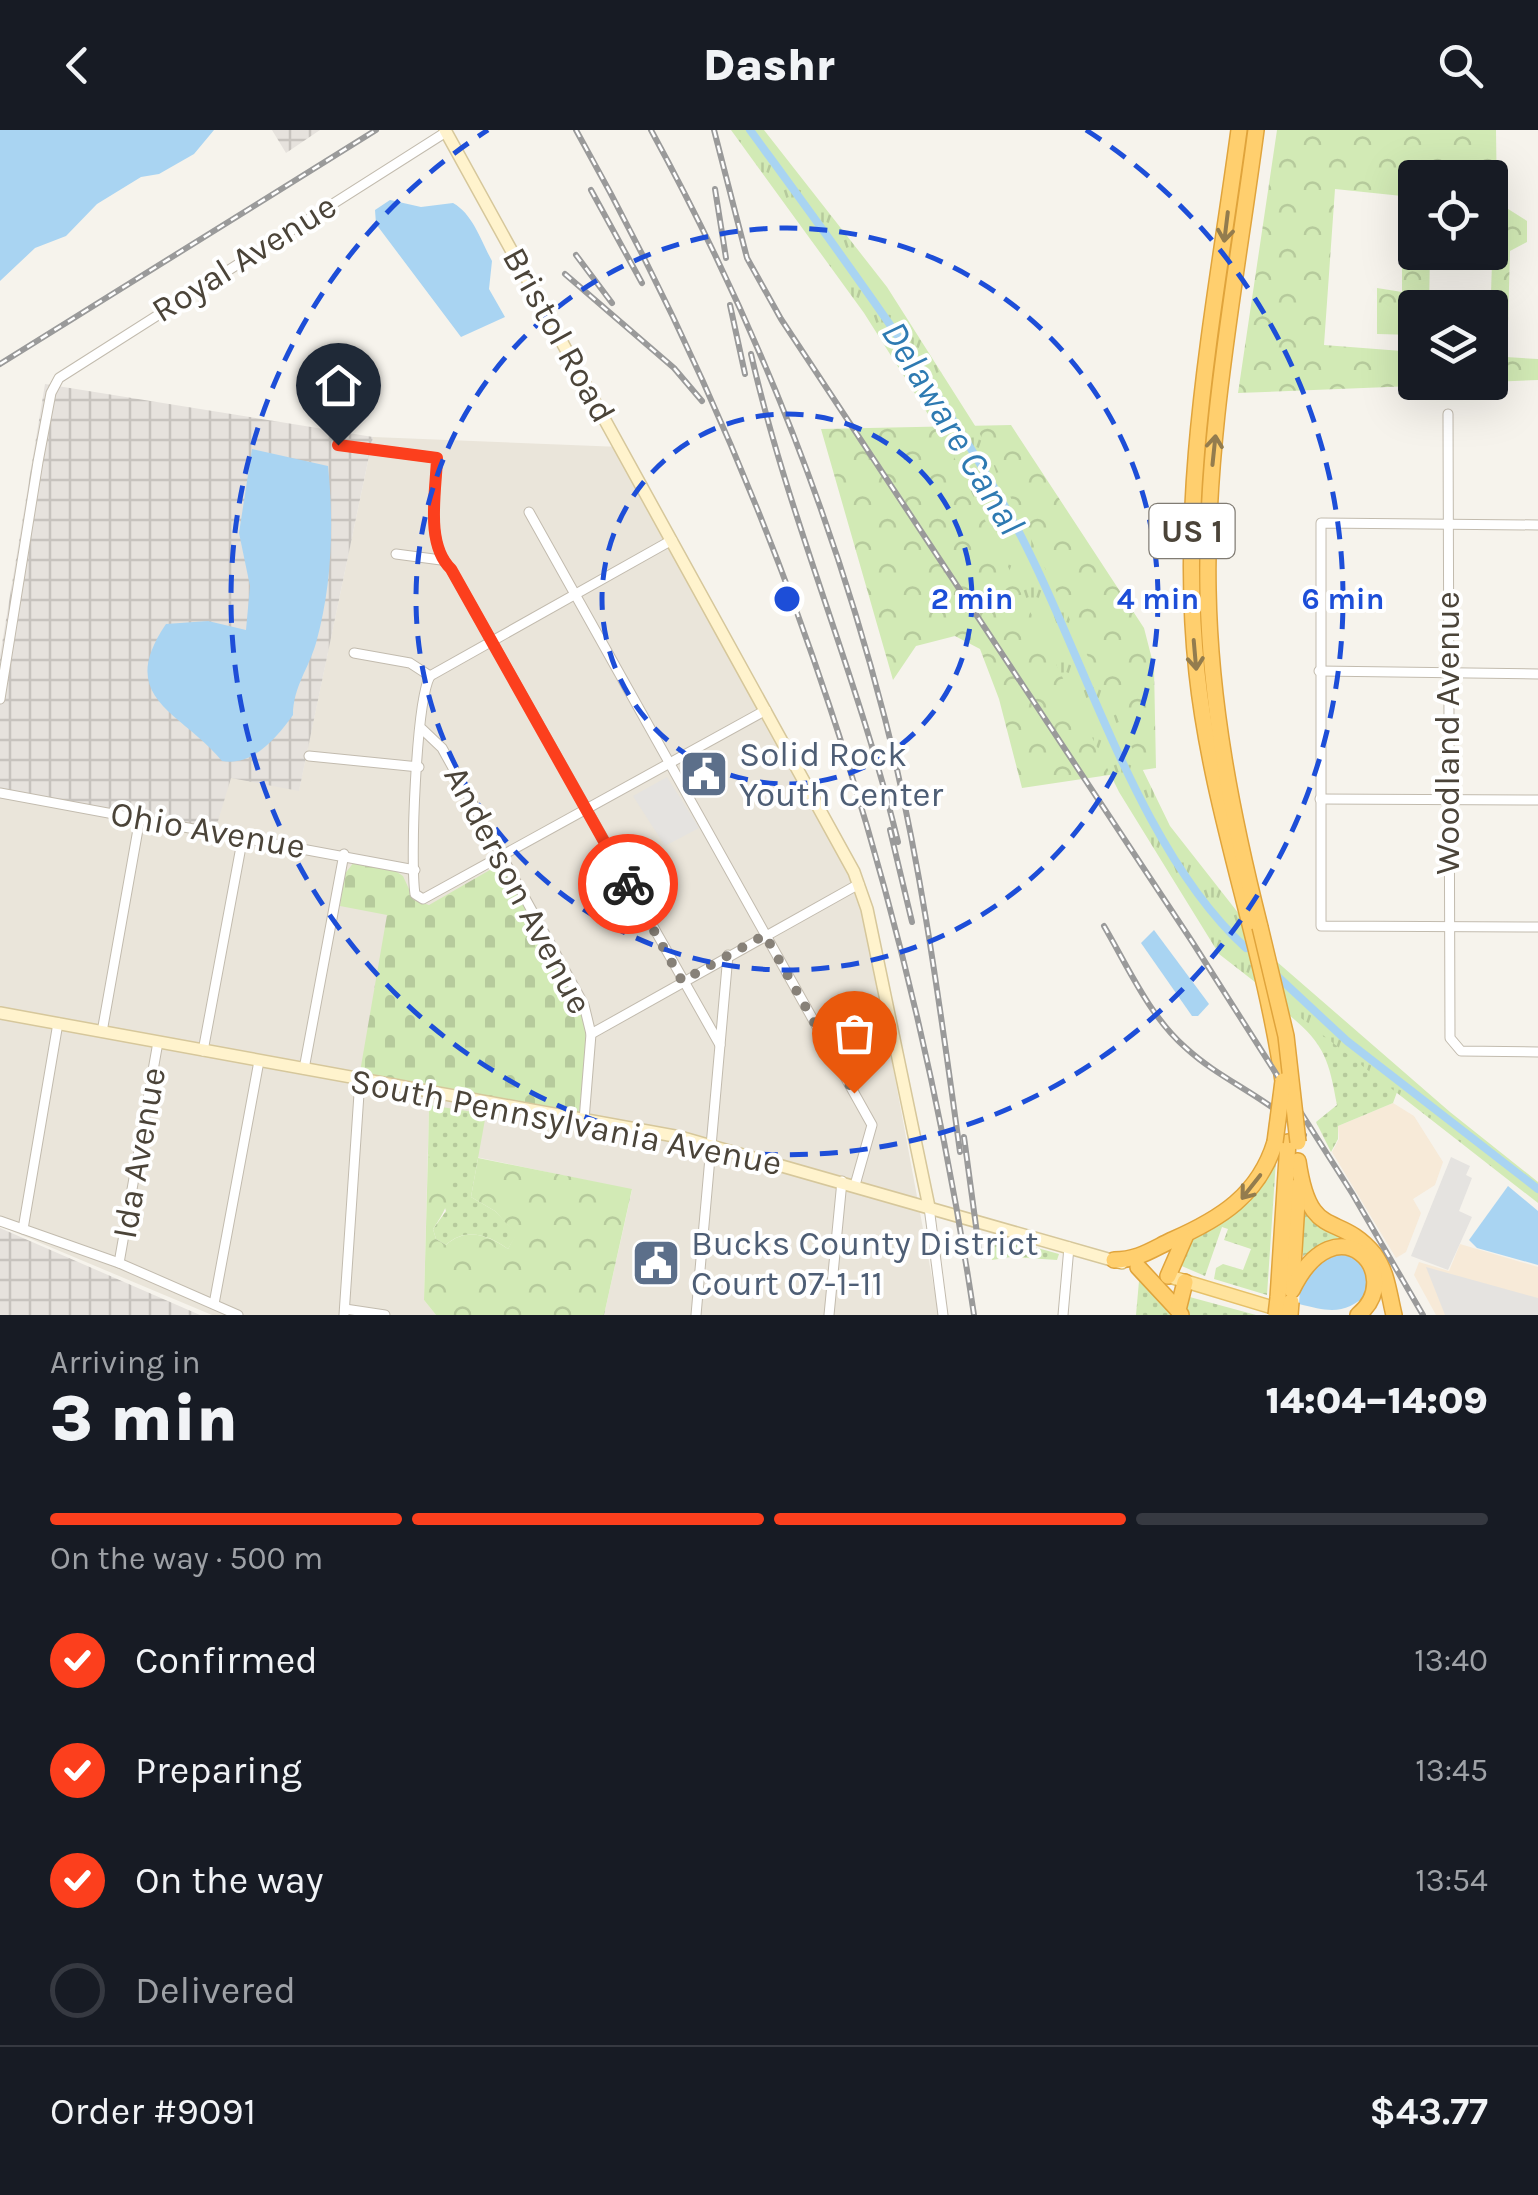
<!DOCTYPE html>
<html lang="en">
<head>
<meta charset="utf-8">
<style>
	body { margin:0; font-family:Karla,sans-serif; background:#20242c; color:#f1f3f6; height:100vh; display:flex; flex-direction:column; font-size:38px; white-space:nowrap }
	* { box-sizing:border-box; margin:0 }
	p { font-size:32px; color:#9ea1a6 }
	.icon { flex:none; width:55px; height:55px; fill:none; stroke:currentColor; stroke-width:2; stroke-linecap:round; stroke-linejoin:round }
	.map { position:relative; height:1185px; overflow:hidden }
	.details { display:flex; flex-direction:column; background:#171b24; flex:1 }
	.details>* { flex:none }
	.buttons { position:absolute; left:1398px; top:30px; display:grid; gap:20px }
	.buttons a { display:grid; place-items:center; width:110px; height:110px; border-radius:10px; background:#171b24; box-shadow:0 10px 40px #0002; font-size:50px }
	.pin { position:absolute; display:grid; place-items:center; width:85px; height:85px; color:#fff; margin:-102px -42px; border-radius:50% 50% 50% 0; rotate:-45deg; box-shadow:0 0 10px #0007 }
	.pin .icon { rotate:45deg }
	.courier { position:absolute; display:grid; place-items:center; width:100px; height:100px; margin:-50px; border:8px solid #fc3f1d; border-radius:50%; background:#fff; color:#222; box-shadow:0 2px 12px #0007 }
	.overview em { font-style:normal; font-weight:800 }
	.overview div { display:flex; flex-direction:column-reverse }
	.overview { display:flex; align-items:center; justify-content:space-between; height:170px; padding:0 50px }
	h1 { font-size:65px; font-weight:800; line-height:75px }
	.bar { display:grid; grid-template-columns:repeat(4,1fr); gap:15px 10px; align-content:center; height:120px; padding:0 50px }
	.bar i { height:12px; border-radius:8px; background:#363941 }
	.bar .on { background:#fc3f1d }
	.bar p { grid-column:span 4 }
	.line { display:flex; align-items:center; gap:25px; padding:0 50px; border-top:2px solid #363941 }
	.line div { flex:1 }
	ol { padding:0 50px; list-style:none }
	li { display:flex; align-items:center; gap:30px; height:110px }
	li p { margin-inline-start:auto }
	li .icon { padding:10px; border-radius:50%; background:#fc3f1d; color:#fff; stroke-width:4 }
	li:last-child { color:#9ea1a6 }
	li i { width:55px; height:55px; border:5px solid #363941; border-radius:50% }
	header { display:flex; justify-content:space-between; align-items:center; height:130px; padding:0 50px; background:#171b24; font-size:45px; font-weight:800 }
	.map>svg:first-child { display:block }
	.residential { fill:#eae5da }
	.commercial { fill:#f7ead8 }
	.industrial { fill:url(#industrial-grid) }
	.grass { fill:url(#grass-dots) }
	.forest { fill:url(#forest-crowns) }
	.cemetery { fill:url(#cemetery-stones) }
	.park { fill:url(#park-tufts) }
	.parking { fill:#e5e3e0 }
	.water { fill:#a9d4f2 }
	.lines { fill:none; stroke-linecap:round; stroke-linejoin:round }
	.canal { stroke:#a9d4f2; stroke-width:8 }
	.minor-casing { stroke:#c2bbae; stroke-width:11 }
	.secondary-casing { stroke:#d6c79b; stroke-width:14 }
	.primary-casing { stroke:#e6c16a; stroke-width:15 }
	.motorway-casing { stroke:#e0a43c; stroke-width:18 }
	.minor { stroke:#fff; stroke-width:9 }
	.secondary { stroke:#fff3cd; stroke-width:11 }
	.primary { stroke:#ffe39c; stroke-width:12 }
	.motorway { stroke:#ffcf6e; stroke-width:15 }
	.rail-casing { stroke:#9a9a9a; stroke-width:6 }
	.rail { stroke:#fff; stroke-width:2.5; stroke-dasharray:8; stroke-linecap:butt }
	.motorway-bridge-casing { stroke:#e0a43c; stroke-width:18; stroke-linecap:butt }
	.motorway-bridge { stroke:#ffcf6e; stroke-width:15 }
	.oneway { stroke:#937c4e }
	.done { stroke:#878178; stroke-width:10; stroke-dasharray:0 18 }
	.route { stroke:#fc3f1d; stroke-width:12 }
	.ring { fill:none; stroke:#1d4ed8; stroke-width:5; stroke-dasharray:18 12 }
	.labels { text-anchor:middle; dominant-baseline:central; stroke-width:8; stroke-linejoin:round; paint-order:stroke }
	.shield { fill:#fff; stroke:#817c74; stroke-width:2.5 }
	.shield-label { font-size:32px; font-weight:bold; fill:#4b4439 }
	.street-label { font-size:35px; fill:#4b4439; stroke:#fff }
	.service-label { font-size:35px; fill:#4e5e75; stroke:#fff; text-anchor:start }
	.water-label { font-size:38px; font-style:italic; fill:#2e7ab2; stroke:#fff }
	.centre { fill:#1d4ed8; stroke:#fff; stroke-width:5 }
	.ring-label { font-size:30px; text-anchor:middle; font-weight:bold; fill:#1d4ed8; stroke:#fff; stroke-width:8; stroke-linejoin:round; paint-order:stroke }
</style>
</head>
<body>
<header><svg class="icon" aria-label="back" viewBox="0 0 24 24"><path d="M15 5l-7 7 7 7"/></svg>Dashr<svg class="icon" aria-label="search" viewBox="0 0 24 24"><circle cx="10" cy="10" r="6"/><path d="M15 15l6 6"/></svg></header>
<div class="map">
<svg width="1538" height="1185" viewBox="0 0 1538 1185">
	<defs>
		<pattern id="industrial-grid" width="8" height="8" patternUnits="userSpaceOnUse" patternTransform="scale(2.5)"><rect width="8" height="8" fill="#e6e2dd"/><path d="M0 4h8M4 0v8" fill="none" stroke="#c7c3be"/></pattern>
		<pattern id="grass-dots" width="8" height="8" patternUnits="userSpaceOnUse" patternTransform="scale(2.5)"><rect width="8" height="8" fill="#d2eab5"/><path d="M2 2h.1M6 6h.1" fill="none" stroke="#b6ca9c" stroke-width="1.8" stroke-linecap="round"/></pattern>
		<pattern id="forest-crowns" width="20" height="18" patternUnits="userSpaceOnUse" patternTransform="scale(2.5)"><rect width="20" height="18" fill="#d2eab5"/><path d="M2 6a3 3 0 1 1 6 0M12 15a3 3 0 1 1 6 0" fill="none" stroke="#b6ca9c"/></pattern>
		<pattern id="cemetery-stones" width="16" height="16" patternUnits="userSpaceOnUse" patternTransform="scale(2.5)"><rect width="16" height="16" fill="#d2eab5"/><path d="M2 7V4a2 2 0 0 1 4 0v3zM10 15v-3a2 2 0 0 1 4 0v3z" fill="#b6ca9c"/></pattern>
		<pattern id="park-tufts" width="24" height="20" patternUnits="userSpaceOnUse" patternTransform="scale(2.5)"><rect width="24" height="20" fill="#d2eab5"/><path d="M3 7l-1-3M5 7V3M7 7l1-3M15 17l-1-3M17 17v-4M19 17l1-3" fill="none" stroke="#b6ca9c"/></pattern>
	</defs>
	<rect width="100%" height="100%" fill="#f6f3ec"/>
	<!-- residential -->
	<path class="residential" d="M 373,307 L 621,317 L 859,754 L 939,1185 L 604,1185 L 632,1060 L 476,1027 L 429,976 L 424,1170 L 436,1185 L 212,1185 L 0,1096 L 0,663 L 215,701 L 230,647 L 299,660 Z"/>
	<!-- commercial -->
	<g class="commercial">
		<path d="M 1393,973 L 1414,986 L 1443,1032 L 1435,1055 L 1413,1069 L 1421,1083 L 1406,1122 L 1396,1128 L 1332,1022 L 1339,1009 L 1338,996 Z"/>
		<path d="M 1460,1114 L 1538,1137 L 1538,1185 L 1436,1185 L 1414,1145 L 1419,1132 L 1449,1141 Z"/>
	</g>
	<!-- industrial -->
	<g class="industrial">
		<path d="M 272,0 L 320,0 L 286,23 Z"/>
		<path d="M 45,254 L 373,307 L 299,661 L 231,648 L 215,701 L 0,663 L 0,526 Z"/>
		<path d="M 0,1098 L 200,1185 L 0,1185 Z"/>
	</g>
	<!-- grass -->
	<g class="grass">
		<path d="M 1287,875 L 1400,954 L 1393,973 L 1338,996 L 1338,1009 L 1331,1022 L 1316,992 L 1337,975 C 1329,931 1325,914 1289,885 Z"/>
		<path d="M 429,975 L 486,984 L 471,1067 L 495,1081 L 517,1104 L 508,1119 C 489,1105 465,1097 446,1115 L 436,1109 L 433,1099 L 446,1081 L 428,1024 Z"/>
		<path d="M 1276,1030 L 1267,1165 L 1214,1149 L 1216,1138 L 1223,1134 L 1243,1140 L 1251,1119 L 1224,1110 L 1228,1099 L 1222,1097 L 1205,1146 L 1177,1134 L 1186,1113 L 1250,1072 Z"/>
		<path d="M 1303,1073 L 1318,1094 L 1354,1115 L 1324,1114 L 1303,1126 Z"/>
		<path d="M 991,1105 L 1059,1124 L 1057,1130 L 1011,1127 L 992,1130 Z"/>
		<path d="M 1139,1151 L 1173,1185 L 1136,1185 Z"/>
		<path d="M 1186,1166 L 1256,1185 L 1187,1185 Z"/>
	</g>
	<!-- forest -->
	<g class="forest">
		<path d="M 1277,0 L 1496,0 L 1497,72 L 1527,91 L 1527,112 L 1510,121 L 1508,195 L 1490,195 L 1492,132 L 1486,123 L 1490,122 L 1490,48 L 1415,48 L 1415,122 L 1430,123 L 1429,177 L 1415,178 L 1415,205 L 1377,204 L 1377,158 L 1402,162 L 1402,66 L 1335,59 L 1324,215 L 1415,222 L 1415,252 L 1488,253 L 1238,263 Z"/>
		<path d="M 1490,226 L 1538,229 L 1538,250 L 1490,252 Z"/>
		<path d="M 1011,295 L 1144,498 L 1154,537 L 1156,638 L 1022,658 L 999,569 L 980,519 L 955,506 L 916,516 L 893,550 L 821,299 Z"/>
		<path d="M 428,1024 L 434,1038 L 447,1036 C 453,1064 449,1075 433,1099 L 436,1109 L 446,1115 C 466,1097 488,1105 508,1119 L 516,1104 L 495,1081 L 471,1067 L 478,1028 L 632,1059 L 604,1185 L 436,1185 L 424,1170 Z"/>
	</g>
	<!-- cemetery -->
	<path class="cemetery" d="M 354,732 L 394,740 L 403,746 L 414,770 L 429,775 L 495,737 L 504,739 L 585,888 L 587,908 L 579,984 L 360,942 L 387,785 L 340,776 L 344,745 Z"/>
	<!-- park -->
	<path class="park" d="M 731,0 L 764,0 L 887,157 L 979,302 L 1170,696 L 1276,831 L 1450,982 L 1538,1052 L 1538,1073 L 1219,824 L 1119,662 L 950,319 L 864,183 Z"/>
	<!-- parking -->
	<g class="parking">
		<path d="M 667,647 L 699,698 L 665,716 L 633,666 Z"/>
		<path d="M 1451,1027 L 1470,1036 L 1466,1045 L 1472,1048 L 1459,1081 L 1472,1087 L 1448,1140 L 1411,1126 Z"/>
		<path d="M 1426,1137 L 1538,1168 L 1538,1185 L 1445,1185 Z"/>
	</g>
	<!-- water -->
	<g class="water">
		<path d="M 0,0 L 214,0 L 194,24 L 159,44 L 141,47 L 97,74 L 66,106 L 35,118 L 0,151 Z"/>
		<path d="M 390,70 L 421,77 L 453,73 C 473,84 481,111 492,131 L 489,159 L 505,187 L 461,207 L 376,94 L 375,80 Z"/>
		<path d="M 252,319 L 328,336 C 334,394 332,456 316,513 C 309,538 293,557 293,585 C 277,607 253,637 222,631 C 181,581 115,569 166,494 L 208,491 L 246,500 L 250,456 L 239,403 Z"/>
		<path d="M 1154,800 L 1209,874 L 1198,886 L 1192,886 L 1141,813 Z"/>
		<path d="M 1508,1056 L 1538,1081 L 1538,1135 L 1477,1118 L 1469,1110 Z"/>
		<path d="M 1350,1122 L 1367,1139 L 1369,1162 C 1346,1185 1330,1182 1299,1174 L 1300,1157 L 1320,1126 Z"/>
	</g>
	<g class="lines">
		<!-- canal -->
		<g class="canal">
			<path d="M 750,0 C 842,126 936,252 1012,389 C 1083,519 1136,718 1246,818"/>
			<path d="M 1276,845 L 1347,911 L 1538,1059"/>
		</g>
		<!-- minor casing -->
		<g class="minor-casing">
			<g id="minor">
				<path d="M 1448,284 L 1450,908 L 1461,921 L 1538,922"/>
				<path d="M 338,315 L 437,328 C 436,363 425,414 451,439 L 720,915"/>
				<path d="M 529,382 L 872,995 L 855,1055"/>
				<path d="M 1538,395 L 1321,393 L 1321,796 L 1538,797"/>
				<path d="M 396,424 L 441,430"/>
				<path d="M 354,523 L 410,533 L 430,546"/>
				<path d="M 1319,541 L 1538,544"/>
				<path d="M 430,546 C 416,572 410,731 415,764 L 423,769 L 766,580"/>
				<path d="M 430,546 L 672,410"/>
				<path d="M 0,569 L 38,332 L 51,263 L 59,248 L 446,2"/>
				<path d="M 422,599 L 442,618 L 584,875 L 591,904 L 584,990"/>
				<path d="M 309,626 L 419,637"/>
				<path d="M 0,663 L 415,740"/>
				<path d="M 1320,669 L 1538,670"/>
				<path d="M 102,902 L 140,688"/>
				<path d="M 591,904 L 859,754"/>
				<path d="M 203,921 L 243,706"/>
				<path d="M 304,939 L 344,724"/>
				<path d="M 929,1077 L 943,1185"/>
				<path d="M 0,1091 L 119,1133 L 238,1185"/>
				<path d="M 23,1099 L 58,893"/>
				<path d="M 119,1133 L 158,912"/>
				<path d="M 214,1174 L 259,931"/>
				<path d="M 345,1179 L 385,1185"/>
				<path d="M 344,1185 L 360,949"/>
				<path d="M 696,1185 L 728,825"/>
				<path d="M 829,1185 L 842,1051"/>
				<path d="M 1063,1185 L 1069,1117"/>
			</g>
		</g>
		<!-- secondary casing -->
		<g class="secondary-casing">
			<g id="secondary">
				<path d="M 445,0 L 854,742 L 867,779 L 929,1077"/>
				<path d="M 0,883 L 680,1007 L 1122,1133"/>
			</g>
		</g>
		<!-- primary casing -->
		<g class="primary-casing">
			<path id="primary" d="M 1168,1146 L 1284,1181"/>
		</g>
		<!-- motorway casing -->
		<g class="motorway-casing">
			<g id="motorway">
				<path d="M 1239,0 C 1215,179 1177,362 1197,543 C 1212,682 1263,813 1283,951"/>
				<path d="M 1256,0 C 1236,152 1205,307 1208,460 C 1210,575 1232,686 1260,797"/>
				<path d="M 1298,1031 C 1310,1114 1338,1080 1374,1124 C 1387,1141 1389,1165 1394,1185"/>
				<path d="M 1114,1130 C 1138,1130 1151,1120 1172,1110 C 1220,1089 1259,1065 1275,1012"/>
				<path d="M 1138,1137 L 1178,1180"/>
				<path d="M 1168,1146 L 1185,1107"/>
				<path d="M 1292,1153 L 1298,1056"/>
				<path d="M 1292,1160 C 1337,1068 1407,1145 1358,1185"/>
				<path d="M 1278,1168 L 1288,1012"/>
				<path d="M 1181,1185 L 1178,1180 L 1185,1152"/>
			</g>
		</g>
		<!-- minor -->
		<use href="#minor" class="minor"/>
		<!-- secondary -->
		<use href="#secondary" class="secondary"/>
		<!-- primary -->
		<use href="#primary" class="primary"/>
		<!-- motorway -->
		<use href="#motorway" class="motorway"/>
		<!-- rail casing -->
		<g class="rail-casing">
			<g id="rail">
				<path d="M 576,0 C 782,367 912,770 974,1185"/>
				<path d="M 651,0 C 753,187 832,383 885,589 C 921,731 940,877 960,1022"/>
				<path d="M 714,0 L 747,128 L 781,189 L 1193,813 L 1352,1063 L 1423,1185"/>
				<path d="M 715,59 L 726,128"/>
				<path d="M 591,60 L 642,153"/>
				<path d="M 576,125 L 612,173"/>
				<path d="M 565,144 L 674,238 L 702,271"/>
				<path d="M 730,175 L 745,244"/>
				<path d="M 751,224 C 789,390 858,546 898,712"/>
				<path d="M 0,234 L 376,0"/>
				<path d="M 890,700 L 912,792"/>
				<path d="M 1104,796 C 1128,837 1150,887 1186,918 C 1223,952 1269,967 1304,1005"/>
				<path d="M 964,1007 L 980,1126"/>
			</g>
		</g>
		<!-- rail -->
		<use href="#rail" class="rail"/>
		<!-- motorway-bridge casing -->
		<g class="motorway-bridge-casing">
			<g id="motorway-bridge">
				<path d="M 1260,797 L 1286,906 L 1298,1012"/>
				<path d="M 1275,1012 L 1283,951"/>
				<path d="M 1276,1185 L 1278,1168"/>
				<path d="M 1290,1185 L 1291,1172"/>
			</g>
		</g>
		<!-- motorway-bridge -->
		<use href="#motorway-bridge" class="motorway-bridge"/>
	</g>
	<!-- one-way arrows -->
	<defs><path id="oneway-shaft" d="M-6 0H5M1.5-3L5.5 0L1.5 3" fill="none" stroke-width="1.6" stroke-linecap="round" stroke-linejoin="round" transform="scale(2.5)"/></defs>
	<g class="oneway">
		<use href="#oneway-shaft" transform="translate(1226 97) rotate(97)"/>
		<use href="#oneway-shaft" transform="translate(1214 320) rotate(-84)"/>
		<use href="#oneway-shaft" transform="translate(1195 525) rotate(85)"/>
		<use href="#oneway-shaft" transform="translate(1251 1057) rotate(128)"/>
	</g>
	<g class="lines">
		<!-- done -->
		<path class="done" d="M 628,754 L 682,851 L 765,805 L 854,963"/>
		<!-- route -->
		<path class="route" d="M 338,315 L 437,328 C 436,362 425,414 451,439 L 628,754"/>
	</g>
	<!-- distance rings -->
	<g class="ring">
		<circle cx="787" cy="469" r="185"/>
		<circle cx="787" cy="469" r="371"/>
		<path d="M1086 0A556 556 0 1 1 488 0"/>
	</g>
	<!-- icons -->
	<defs>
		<g id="civic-square" transform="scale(2.5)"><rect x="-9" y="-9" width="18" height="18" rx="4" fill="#5c6f8a" stroke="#fff"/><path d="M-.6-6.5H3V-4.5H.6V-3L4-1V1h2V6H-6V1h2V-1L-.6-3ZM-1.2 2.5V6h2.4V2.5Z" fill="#fff"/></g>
	</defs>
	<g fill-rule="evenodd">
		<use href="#civic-square" x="704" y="644"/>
		<use href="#civic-square" x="656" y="1133"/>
	</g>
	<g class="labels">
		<!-- shield labels -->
		<rect class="shield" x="1149.5" y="374" width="85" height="54" rx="8"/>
		<g class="shield-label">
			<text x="1192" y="401">US 1</text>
		</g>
		<!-- street labels -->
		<g class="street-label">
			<text transform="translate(244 128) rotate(-32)">Royal Avenue</text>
			<text transform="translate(559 205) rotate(61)">Bristol Road</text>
			<text transform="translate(1447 603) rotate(-90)">Woodland Avenue</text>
			<text transform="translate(208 700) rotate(10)">Ohio Avenue</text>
			<text transform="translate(518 760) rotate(62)">Anderson Avenue</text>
			<text transform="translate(566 992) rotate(11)">South Pennsylvania Avenue</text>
			<text transform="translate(139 1023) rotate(-80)">Ida Avenue</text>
		</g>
		<!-- service labels -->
		<g class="service-label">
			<text x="739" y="624">Solid Rock<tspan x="739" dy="40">Youth Center</tspan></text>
			<text x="691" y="1113">Bucks County District<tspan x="691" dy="40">Court 07-1-11</tspan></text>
		</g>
		<!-- water labels -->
		<g class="water-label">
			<text transform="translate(953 298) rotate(59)">Delaware Canal</text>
		</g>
	</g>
	<circle cx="787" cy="469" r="15" class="centre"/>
	<g class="ring-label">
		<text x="972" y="479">2 min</text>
		<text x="1158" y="479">4 min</text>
		<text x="1343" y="479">6 min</text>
	</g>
</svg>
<div class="buttons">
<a><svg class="icon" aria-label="locate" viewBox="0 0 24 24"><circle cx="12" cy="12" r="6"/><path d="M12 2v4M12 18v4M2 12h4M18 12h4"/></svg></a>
<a><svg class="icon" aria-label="layers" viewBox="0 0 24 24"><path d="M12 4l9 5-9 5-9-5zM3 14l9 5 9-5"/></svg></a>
</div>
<div class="pin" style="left:854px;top:963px;background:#ea580c"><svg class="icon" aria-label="bag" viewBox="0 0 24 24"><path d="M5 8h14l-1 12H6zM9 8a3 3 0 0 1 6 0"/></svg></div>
<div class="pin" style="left:338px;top:315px;background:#1f2937"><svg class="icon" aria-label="home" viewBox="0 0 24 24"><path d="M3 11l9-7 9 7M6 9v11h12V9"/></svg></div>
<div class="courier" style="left:628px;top:754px"><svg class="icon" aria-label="bike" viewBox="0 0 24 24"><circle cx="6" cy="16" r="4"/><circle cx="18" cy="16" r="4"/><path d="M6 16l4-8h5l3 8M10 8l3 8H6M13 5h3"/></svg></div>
</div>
<section class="details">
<div class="overview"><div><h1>3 min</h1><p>Arriving in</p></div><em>14:04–14:09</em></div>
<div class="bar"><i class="on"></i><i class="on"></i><i class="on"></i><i></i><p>On the way · 500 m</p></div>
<ol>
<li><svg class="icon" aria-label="check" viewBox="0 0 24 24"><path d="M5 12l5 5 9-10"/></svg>Confirmed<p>13:40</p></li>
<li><svg class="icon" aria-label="check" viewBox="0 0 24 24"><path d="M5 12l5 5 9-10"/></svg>Preparing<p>13:45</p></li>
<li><svg class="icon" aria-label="check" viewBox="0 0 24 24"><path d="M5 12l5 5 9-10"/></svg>On the way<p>13:54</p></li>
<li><i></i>Delivered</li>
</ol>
<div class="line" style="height:130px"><div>Order #9091</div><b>$43.77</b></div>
</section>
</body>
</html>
